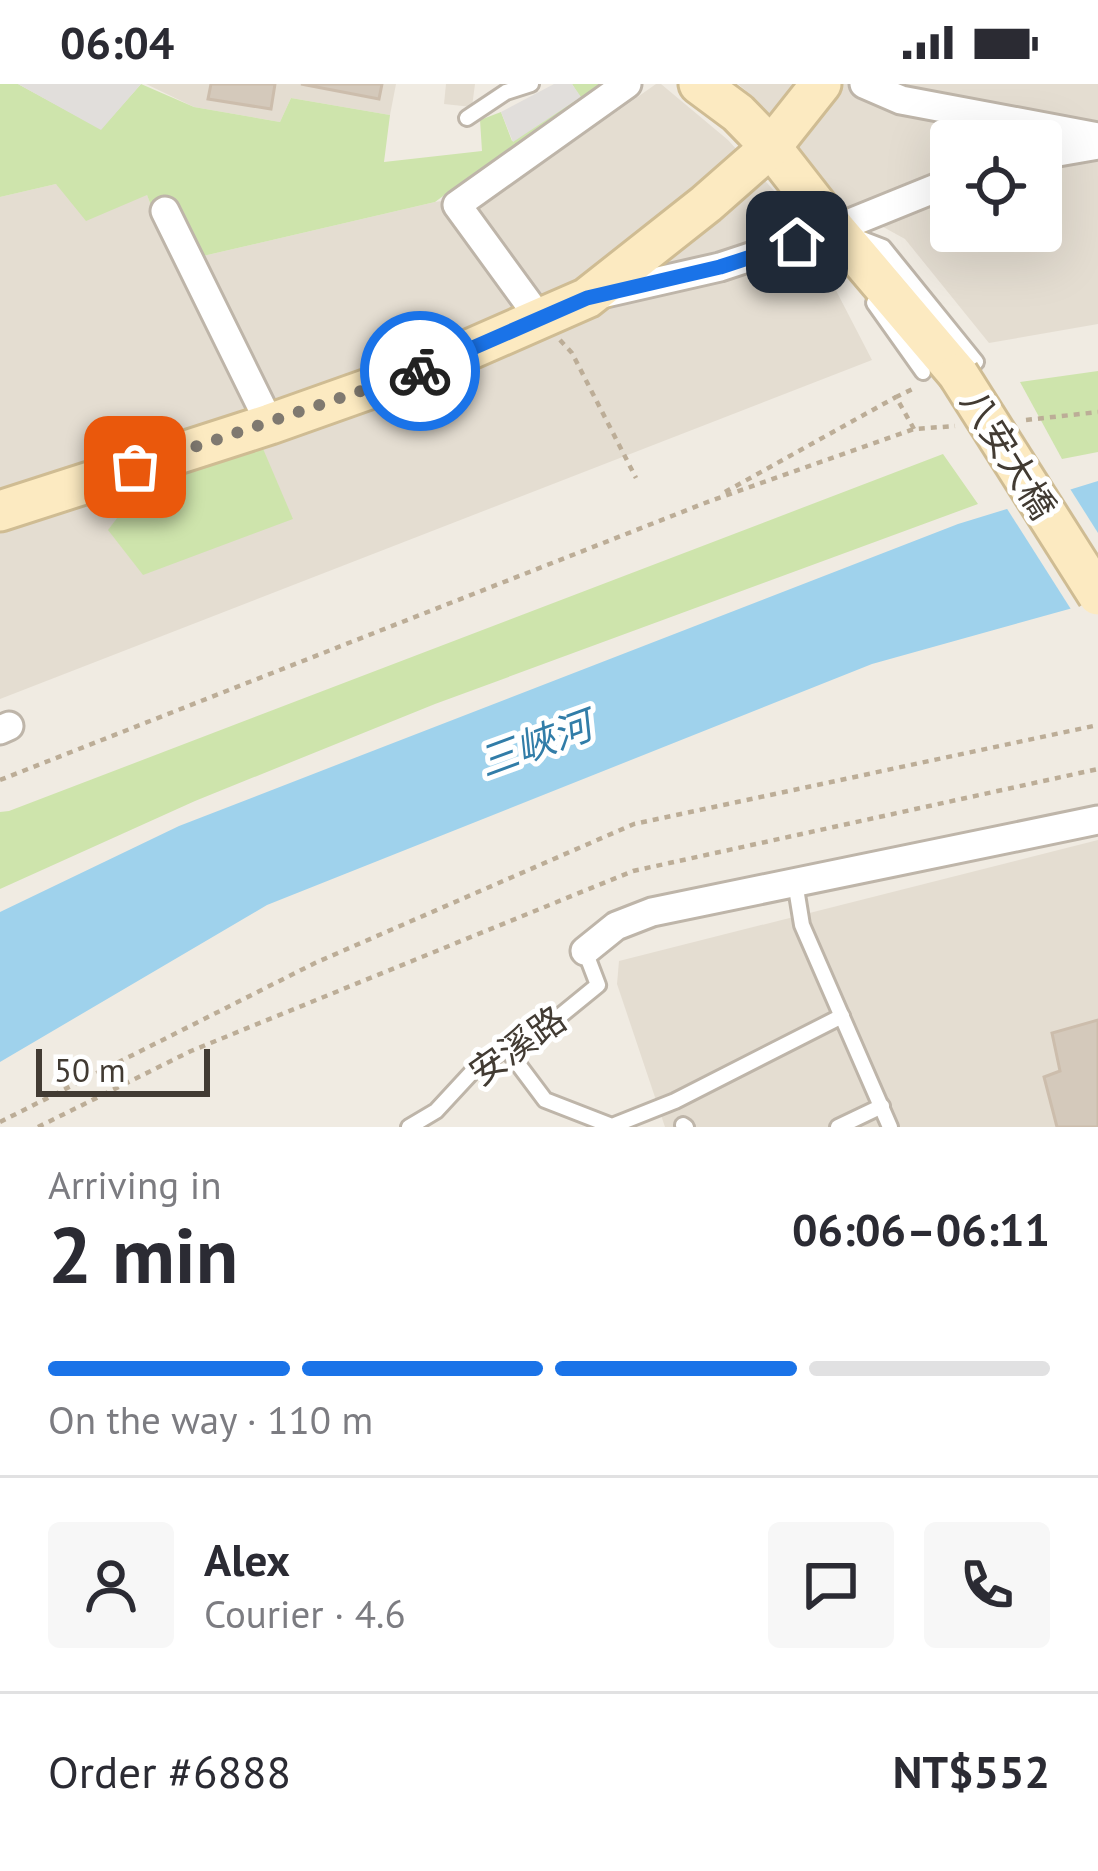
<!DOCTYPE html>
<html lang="en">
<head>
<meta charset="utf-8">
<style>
	body { margin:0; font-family:"PT Sans","Noto Sans TC",sans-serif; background:#f7f7f7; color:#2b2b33; height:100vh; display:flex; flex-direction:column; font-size:45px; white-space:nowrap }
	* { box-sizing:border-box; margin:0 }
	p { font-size:39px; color:#7c7c81 }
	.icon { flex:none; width:66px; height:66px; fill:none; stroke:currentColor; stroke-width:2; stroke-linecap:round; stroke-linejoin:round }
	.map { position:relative; height:1043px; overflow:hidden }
	.panel { display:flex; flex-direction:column; background:#fff; flex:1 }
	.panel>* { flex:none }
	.fabs { position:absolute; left:930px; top:36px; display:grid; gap:24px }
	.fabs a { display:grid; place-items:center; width:132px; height:132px; border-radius:12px; background:#fff; box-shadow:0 12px 48px #0002; font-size:60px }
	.scale { position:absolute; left:36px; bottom:30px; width:174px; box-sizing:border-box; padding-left:12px; border:6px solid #423b33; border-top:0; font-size:33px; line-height:42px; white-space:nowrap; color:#423b33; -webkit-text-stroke:9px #fff; paint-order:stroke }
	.pin { position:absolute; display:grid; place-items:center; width:102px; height:102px; color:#fff; margin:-51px; border-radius:24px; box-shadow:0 6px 18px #0006 }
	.courier { position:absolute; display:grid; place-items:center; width:120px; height:120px; margin:-60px; border:9px solid #1a73e8; border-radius:50%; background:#fff; color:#222; box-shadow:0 3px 15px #0007 }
	.overview em { font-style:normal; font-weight:600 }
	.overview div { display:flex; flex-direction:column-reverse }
	.overview { display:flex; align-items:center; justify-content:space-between; height:204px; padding:0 48px }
	h1 { font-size:78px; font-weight:600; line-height:90px }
	.bar { display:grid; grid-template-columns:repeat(4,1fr); gap:18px 12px; align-content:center; height:144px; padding:0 48px }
	.bar i { height:15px; border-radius:9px; background:#e1e1e2 }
	.bar .active { background:#1a73e8 }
	.bar p { grid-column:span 4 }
	.line { display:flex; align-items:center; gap:30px; padding:0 48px; border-top:3px solid #e1e1e2 }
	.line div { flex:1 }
	.round { display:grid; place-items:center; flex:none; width:126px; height:126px; border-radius:12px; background:#f7f7f7 }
	.status { display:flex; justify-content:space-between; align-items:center; height:84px; padding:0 60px; background:#fff; direction:ltr }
	.status svg { height:33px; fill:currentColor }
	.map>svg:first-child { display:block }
	.residential { fill:#e4ddd1; fill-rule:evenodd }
	.green { fill:#cee4ac }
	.parking { fill:#e1dedb }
	.water { fill:#9fd2ec }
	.pier { fill:#f0ebe2 }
	.building { fill:#d4c9bb; stroke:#ccbdac; stroke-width:3 }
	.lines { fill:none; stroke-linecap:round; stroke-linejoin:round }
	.lane-casing { stroke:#beb5a9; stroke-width:20 }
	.street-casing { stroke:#beb5a9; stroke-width:33 }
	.secondary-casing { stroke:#cfbc93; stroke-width:45 }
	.path { stroke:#bcad97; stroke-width:4.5; stroke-dasharray:6 6; stroke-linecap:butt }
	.lane { stroke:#fff; stroke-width:14 }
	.street { stroke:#fff; stroke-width:27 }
	.secondary { stroke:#fceac1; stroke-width:39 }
	.secondary-bridge-casing { stroke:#cfbc93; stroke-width:45; stroke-linecap:butt }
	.secondary-bridge { stroke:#fceac1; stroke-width:39 }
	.done { stroke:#7f7970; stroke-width:12; stroke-dasharray:0 21.6 }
	.route { stroke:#1a73e8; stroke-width:15 }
	.labels { text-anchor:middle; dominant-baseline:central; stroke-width:10; stroke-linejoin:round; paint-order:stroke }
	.street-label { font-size:36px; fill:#423b33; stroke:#fff }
	.water-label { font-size:39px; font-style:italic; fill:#327da8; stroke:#fff }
</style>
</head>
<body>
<div class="status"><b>06:04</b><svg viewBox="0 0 49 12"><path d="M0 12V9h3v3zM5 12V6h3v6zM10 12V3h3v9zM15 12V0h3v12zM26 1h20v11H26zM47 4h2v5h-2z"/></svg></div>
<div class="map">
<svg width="1098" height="1043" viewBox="0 0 1098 1043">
	<rect width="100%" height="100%" fill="#f0ebe2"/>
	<!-- residential -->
	<g class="residential">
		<path d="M 146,0 L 396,0 L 390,31 L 291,14 L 280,38 L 194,23 Z"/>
		<path d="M 446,0 L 475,0 L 472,23 L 444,20 Z"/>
		<path d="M 656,0 L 661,0 L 728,56 L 798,133 L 872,276 L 0,615 L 0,113 L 56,100 L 147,111 L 173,179 L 435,118 L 504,107 Z"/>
		<path d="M 738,0 L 1098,0 L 1098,240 L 989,259 L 905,155 L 836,117 L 756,15 ZM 951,57 L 1041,57 L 1041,147 L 951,147 Z"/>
		<path d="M 1098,756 L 1098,1043 L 665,1043 L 617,900 L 619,877 Z"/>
	</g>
	<!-- green -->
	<g class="green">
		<path d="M 0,0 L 18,0 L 101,45 L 141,0 L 194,23 L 280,38 L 291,14 L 390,31 L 384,78 L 482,67 L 480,36 L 501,28 L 512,57 L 580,13 L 572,0 L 612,0 L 473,90 L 435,118 L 173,179 L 147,111 L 86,137 L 56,100 L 0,113 Z"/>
		<path d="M 1098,287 L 1098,368 L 1062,375 L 1020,298 Z"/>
		<path d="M 261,360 L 293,435 L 143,491 L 108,446 L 145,397 Z"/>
		<path d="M 943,370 L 978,420 L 435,620 L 195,717 L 0,805 L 0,728 L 9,727 Z"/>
	</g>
	<!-- parking -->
	<g class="parking">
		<path d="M 18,0 L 141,0 L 101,46 Z"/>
		<path d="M 554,0 L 572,0 L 581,13 L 513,58 L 501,28 Z"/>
	</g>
	<!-- water -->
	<path class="water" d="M 1098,397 L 1098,517 L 872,580 L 267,821 L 0,978 L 0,828 L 179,742 L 958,440 Z"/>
	<!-- pier -->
	<path class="pier" d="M 1067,400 L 1098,449 L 1098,523 L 1074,530 L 1004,420 Z"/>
	<!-- building -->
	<g class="building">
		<path d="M 211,0 L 275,0 L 271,25 L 208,15 Z"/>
		<path d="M 301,0 L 382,0 L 379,15 Z"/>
		<path d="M 1098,936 L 1098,1043 L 1057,1043 L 1044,993 L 1060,987 L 1052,949 Z"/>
	</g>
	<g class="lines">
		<!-- lane casing -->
		<g class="lane-casing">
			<g id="lane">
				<path d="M 467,34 L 506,8 L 531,0"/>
				<path d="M 857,153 L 883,163 L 976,278"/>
				<path d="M 874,219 L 923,288"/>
				<path d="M 795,798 L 802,841 L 890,1043"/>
				<path d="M 506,964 L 545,1016 L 612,1042 L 675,1017 L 842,932"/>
				<path d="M 683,1041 L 686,1043"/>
				<path d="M 409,1043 L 436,1027 L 473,987 L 506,964 L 549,941 L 598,901 L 585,867"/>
				<path d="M 838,1043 L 882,1022"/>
			</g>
		</g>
		<!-- street casing -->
		<g class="street-casing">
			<g id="street">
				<path d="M 864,0 L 901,16 L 1098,53"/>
				<path d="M 1041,71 L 1098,61"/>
				<path d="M 165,127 L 270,340"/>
				<path d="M 597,211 L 720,183 L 835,145 L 951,98"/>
				<path d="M 540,235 L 457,121 L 627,0"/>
				<path d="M 0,646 L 9,642"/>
				<path d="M 585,867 L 616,842 L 652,828 L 1098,736"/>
			</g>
		</g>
		<!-- secondary casing -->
		<g class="secondary-casing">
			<g id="secondary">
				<path d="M 699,0 L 738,29 L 771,63 L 835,145 L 958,290"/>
				<path d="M 0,427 L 270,340 L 425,285 L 587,214 L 706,120 L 771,63 L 821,0"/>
			</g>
		</g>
		<!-- path -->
		<g class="path">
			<path d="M 560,256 L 572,269 L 636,394"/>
			<path d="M 1026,336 L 1098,328"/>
			<path d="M 914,345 L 896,313 L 917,303"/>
			<path d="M 725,408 L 896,313"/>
			<path d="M 0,696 L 710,417 L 914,345 L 955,342"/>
			<path d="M 0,1038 L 315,879 L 634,740 L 1098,641"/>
			<path d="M 38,1043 L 191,967 L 633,787 L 1098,685"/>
		</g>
		<!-- lane -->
		<use href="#lane" class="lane"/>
		<!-- street -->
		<use href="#street" class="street"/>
		<!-- secondary -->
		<use href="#secondary" class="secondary"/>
		<!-- secondary-bridge casing -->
		<g class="secondary-bridge-casing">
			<path id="secondary-bridge" d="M 958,290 L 1098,511"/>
		</g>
		<!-- secondary-bridge -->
		<use href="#secondary-bridge" class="secondary-bridge"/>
	</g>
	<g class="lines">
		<!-- done -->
		<path class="done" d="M 135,383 L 420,287"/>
		<!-- route -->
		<path class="route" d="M 420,287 L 587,214 L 720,183 L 797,158"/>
	</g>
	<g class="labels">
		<!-- street labels -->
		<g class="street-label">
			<text transform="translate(1009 370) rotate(58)">八安大橋</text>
			<text transform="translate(517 961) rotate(-35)">安溪路</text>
		</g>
		<!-- water labels -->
		<g class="water-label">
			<text transform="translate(535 659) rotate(-20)">三峽河</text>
		</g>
	</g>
</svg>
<div class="fabs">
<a><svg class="icon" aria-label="locate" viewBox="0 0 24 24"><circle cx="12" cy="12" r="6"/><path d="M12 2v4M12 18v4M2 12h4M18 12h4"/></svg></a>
</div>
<div class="scale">50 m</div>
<div class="pin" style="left:135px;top:383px;background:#ea580c"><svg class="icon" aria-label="bag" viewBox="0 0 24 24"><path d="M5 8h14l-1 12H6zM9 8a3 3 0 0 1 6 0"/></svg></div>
<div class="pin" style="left:797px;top:158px;background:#1f2937"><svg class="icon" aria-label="home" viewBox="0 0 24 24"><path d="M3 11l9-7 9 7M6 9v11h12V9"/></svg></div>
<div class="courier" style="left:420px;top:287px"><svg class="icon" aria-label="bike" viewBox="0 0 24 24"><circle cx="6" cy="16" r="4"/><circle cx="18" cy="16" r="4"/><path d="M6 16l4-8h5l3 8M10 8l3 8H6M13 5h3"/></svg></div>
</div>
<section class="panel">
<div class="overview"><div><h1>2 min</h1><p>Arriving in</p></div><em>06:06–06:11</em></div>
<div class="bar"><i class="active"></i><i class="active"></i><i class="active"></i><i></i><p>On the way · 110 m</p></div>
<div class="line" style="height:216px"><a class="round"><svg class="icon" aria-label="person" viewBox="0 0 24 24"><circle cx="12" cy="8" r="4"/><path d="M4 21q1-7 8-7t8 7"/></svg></a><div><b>Alex</b><p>Courier · 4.6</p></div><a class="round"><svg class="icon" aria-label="chat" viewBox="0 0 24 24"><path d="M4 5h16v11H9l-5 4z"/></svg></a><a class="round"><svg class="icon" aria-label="phone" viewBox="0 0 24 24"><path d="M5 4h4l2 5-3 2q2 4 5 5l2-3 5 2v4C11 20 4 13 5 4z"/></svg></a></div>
<div class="line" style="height:156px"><div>Order #6888</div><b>NT$552</b></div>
</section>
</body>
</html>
